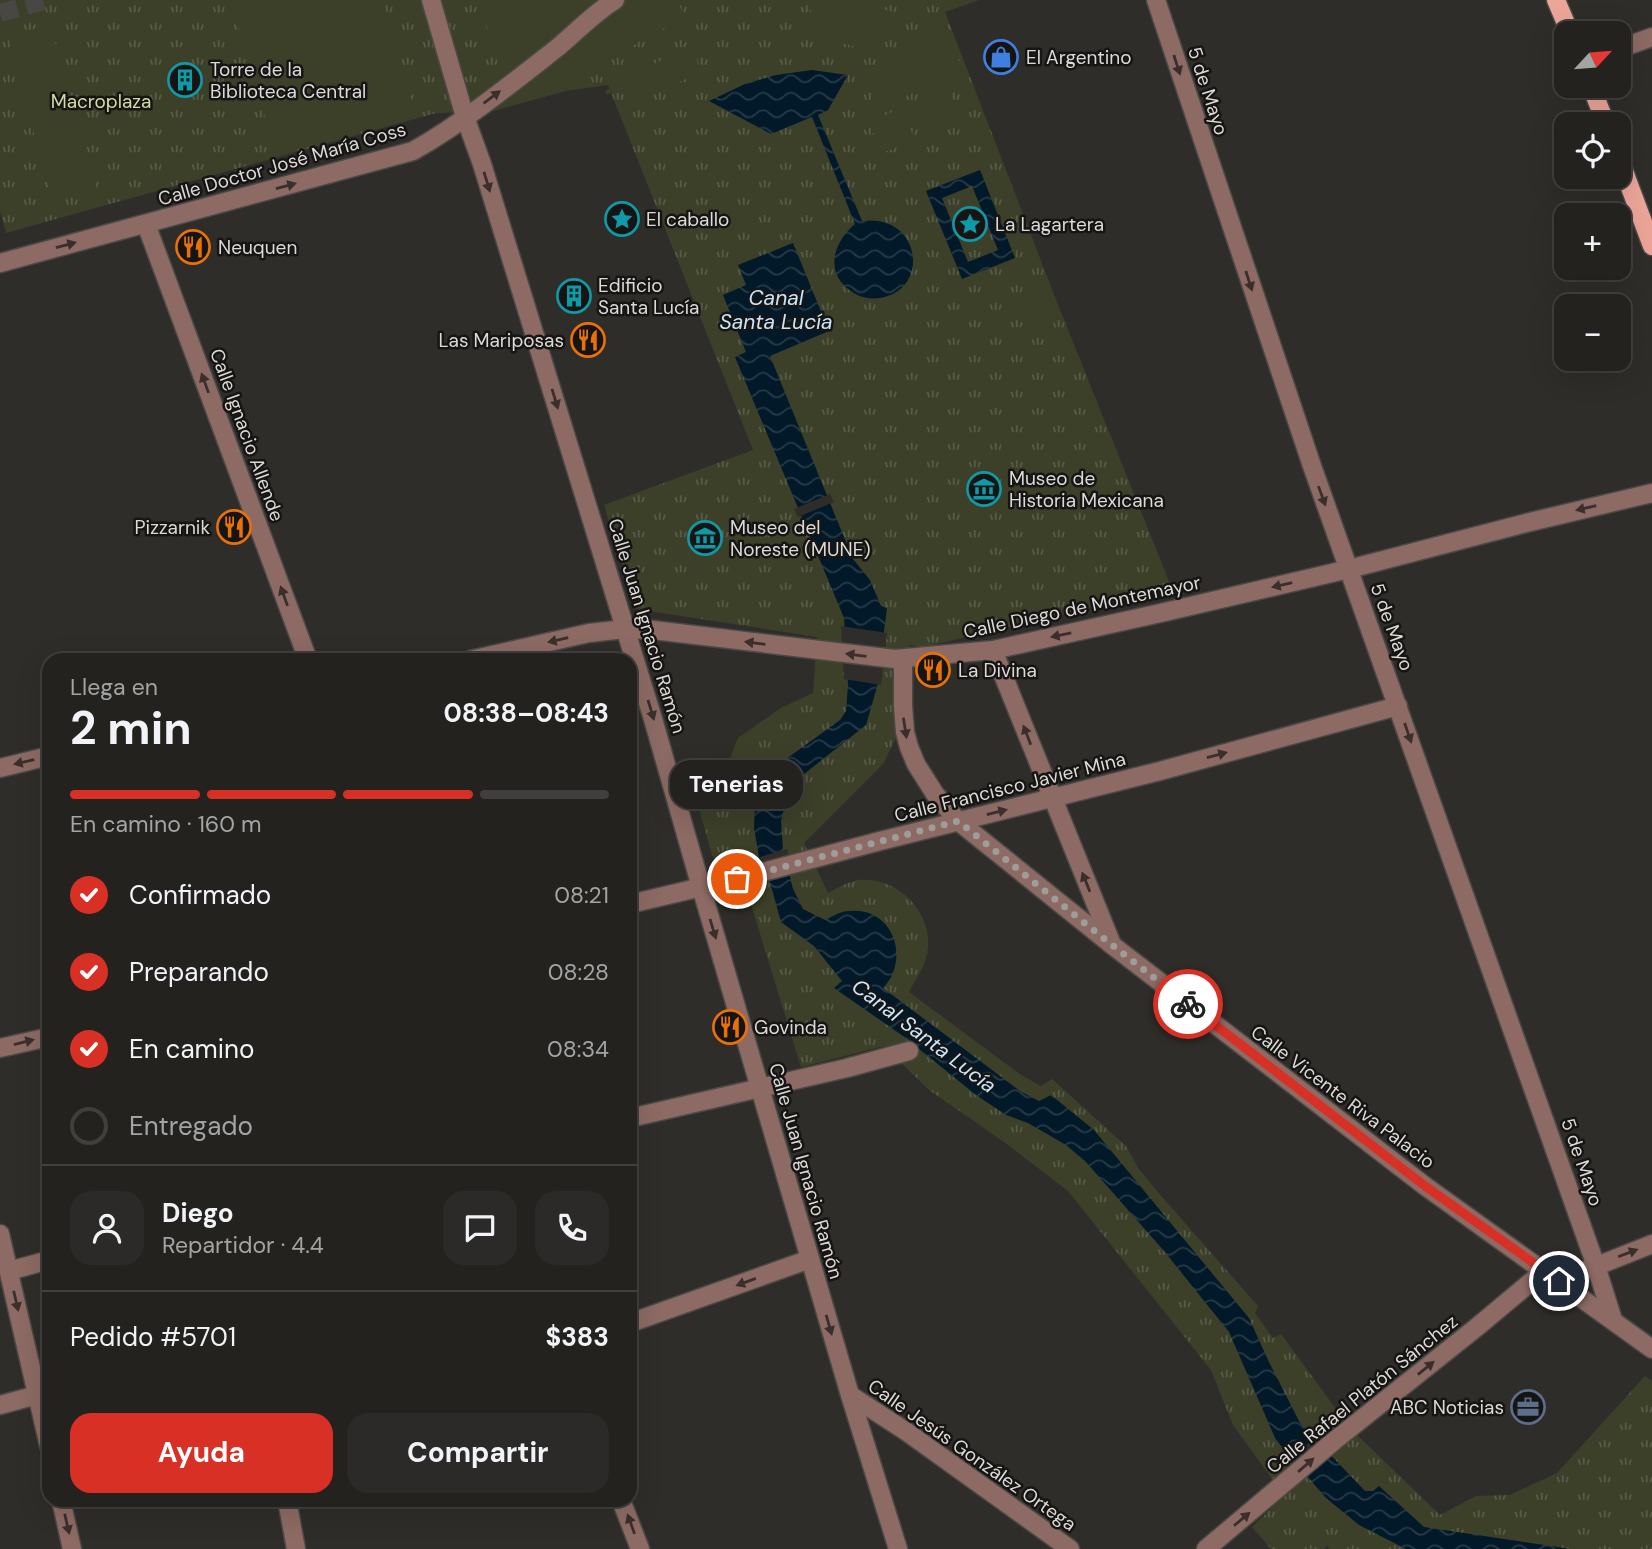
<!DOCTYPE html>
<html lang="es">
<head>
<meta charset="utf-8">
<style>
	body { margin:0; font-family:"DM Sans",sans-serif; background:#2b2a28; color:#f1f3f6; height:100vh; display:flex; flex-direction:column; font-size:26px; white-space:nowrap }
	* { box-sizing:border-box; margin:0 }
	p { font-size:23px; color:#a3a4a4 }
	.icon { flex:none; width:38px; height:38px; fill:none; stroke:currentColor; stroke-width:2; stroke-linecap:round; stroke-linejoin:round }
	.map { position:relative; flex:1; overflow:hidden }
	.details { position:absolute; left:42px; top:653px; width:595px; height:854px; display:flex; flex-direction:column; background:#23221f; border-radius:21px; box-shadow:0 7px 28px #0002,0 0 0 2px #403f3d }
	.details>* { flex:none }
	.needle { width:46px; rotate:64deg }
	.fabs { position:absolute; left:1554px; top:21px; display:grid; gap:14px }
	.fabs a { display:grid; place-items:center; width:77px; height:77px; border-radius:14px; background:#23221f; box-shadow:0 7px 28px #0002,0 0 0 2px #403f3d; font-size:35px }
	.pin { position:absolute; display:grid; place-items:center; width:60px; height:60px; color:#fff; margin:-30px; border:4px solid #fff; border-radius:50%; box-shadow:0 2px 7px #0007 }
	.courier { position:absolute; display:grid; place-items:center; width:70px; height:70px; margin:-35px; border:5px solid #d93025; border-radius:50%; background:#fff; color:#222; box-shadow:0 2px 9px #0007 }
	.bubble { position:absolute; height:49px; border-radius:21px; background:#23221f; box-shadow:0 7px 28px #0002,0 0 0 2px #403f3d; font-size:23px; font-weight:700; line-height:49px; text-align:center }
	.head em { font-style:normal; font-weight:700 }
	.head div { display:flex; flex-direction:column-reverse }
	.head { display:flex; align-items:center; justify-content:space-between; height:119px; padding:0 28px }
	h1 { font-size:46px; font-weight:700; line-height:52px }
	.bar { display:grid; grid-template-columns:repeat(4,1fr); gap:10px 7px; align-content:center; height:84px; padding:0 28px }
	.bar i { height:9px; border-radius:5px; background:#403f3d }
	.bar .current { background:#d93025 }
	.bar p { grid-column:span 4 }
	.line { display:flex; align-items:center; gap:18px; padding:0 28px; border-top:2px solid #403f3d }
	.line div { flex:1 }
	.round { display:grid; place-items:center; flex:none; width:74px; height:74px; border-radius:21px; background:#2b2a28 }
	ol { padding:0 28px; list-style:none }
	li { display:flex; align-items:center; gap:21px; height:77px }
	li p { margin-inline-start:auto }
	li .icon { padding:7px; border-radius:50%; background:#d93025; color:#fff; stroke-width:4 }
	li:last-child { color:#a3a4a4 }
	li i { width:38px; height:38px; border:4px solid #403f3d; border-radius:50% }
	.primary-button { display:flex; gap:14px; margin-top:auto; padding:14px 28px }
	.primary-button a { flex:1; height:80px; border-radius:21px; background:#d93025; color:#fff; font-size:28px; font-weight:700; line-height:80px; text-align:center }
	.primary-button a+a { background:#2b2a28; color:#f1f3f6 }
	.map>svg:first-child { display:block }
	.grass { fill:url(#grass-tufts) }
	.garden { fill:#3c4029 }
	.water { fill:url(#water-waves); fill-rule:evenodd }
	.pier { fill:#2f2d29 }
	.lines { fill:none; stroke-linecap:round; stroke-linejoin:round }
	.major-tunnel { stroke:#494743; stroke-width:18; stroke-dasharray:18 9; stroke-linecap:butt }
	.minor-casing { stroke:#4b4945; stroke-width:21 }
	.major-casing { stroke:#4b4945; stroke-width:21 }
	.minor { stroke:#8d6a64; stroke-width:18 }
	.major { stroke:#eda599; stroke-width:18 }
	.oneway { fill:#3a2f2c }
	.done { stroke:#9f9d9a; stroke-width:7; stroke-dasharray:0 12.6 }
	.route { stroke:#d93025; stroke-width:9 }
	.labels { text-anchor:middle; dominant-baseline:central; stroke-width:5; stroke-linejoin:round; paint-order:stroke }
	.poi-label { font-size:19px; fill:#dbdad7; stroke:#161514; text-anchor:start }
	.street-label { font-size:19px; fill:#dbdad7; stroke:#161514 }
	.park-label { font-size:19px; fill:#d3dca4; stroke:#161514 }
	.water-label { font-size:21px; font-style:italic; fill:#c9e7fe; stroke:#161514 }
</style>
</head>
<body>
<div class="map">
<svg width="1652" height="1549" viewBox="0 0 1652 1549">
	<defs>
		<pattern id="grass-tufts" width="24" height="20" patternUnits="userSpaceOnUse" patternTransform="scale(1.75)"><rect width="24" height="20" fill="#3c4029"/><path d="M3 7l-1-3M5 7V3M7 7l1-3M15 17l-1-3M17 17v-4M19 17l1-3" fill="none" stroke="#585b47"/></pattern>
		<pattern id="water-waves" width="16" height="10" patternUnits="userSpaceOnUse" patternTransform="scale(1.75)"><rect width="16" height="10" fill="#021929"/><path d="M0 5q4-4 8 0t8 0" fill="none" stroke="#263a47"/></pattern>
	</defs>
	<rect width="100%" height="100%" fill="#2f2d29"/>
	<!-- grass -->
	<path class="grass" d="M 0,0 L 979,0 L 945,12 L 1053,292 L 1172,589 L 924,647 L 910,645 L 898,698 L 896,738 L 883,764 L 804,843 L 828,893 C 837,888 847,882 858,880 C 896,876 931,909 928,947 C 927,965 916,977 909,992 L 1021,1075 L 1041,1086 L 1052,1079 L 1126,1146 L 1138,1168 L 1156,1190 L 1258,1306 L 1255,1313 L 1273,1338 L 1281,1334 L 1344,1420 L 1357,1435 L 1440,1515 L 1476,1496 L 1510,1495 L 1557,1473 L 1645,1376 L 1652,1381 L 1652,1549 L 1330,1549 L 1327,1546 L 1324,1549 L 1271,1549 L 1252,1527 L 1282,1498 L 1270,1476 L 1233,1425 L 1211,1370 L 1068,1191 L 1007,1144 L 929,1090 L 884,1046 L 801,1067 L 747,891 L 722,870 L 712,855 L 690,776 L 726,768 L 738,738 L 781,708 L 813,693 L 817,637 L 636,609 L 604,505 L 753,450 L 608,85 L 565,91 L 489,112 L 436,113 L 6,233 L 0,211 Z"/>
	<!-- garden -->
	<g class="garden">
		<path d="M 231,0 L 383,0 L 416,116 L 276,155 Z"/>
		<path d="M 501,0 L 601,0 L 531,58 L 502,77 L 486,24 Z"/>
		<path d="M 640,0 L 678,0 L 684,18 L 643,39 L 586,75 L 565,91 L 489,112 L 544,72 L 611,18 Z"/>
		<path d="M 837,2 L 872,6 L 904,15 L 883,32 L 866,50 L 846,44 L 821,46 L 809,5 Z"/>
		<path d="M 50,24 L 96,187 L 52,198 L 8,37 Z"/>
		<path d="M 947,32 L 963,72 L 863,114 C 884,71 903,51 947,32 Z"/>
		<path d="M 691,44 L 701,72 L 673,85 L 607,94 L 605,91 Z"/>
		<path d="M 948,89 L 962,121 L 928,135 L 915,103 Z"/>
		<path d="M 902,108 L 915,140 L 882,153 L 869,122 Z"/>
		<path d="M 1042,288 L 1056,322 L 1041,329 L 1027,294 Z"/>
	</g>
	<!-- water -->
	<g class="water">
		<path d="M 812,70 L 848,75 L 828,110 L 818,115 L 862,221 C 922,213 931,291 879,298 C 867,300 857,296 848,289 C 824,269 835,241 855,224 L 812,117 L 771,134 L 709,101 L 745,84 L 776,75 Z"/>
		<path d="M 980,170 L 1015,258 L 962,279 L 926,191 ZM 972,186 L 998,250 L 968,262 L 942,198 Z"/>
		<path d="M 793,243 L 829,331 L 770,356 L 853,559 L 870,580 L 881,606 L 887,608 L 877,687 L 866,725 L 794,782 L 787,797 L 781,821 L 783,849 L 793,889 L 803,909 L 825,920 C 833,916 841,911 850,911 C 893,907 911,959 883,988 L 1020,1091 L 1039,1101 L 1051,1095 L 1094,1130 L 1249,1318 L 1268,1360 L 1300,1423 L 1365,1491 L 1373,1491 L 1379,1486 L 1424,1527 L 1571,1549 L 1406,1549 L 1359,1525 L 1326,1498 L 1281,1446 L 1275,1438 L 1229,1332 L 1164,1251 L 1085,1161 L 1066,1145 L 1028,1123 L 1006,1115 L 976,1095 L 903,1036 L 834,988 L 842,981 L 814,946 L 781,922 L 771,886 L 759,857 L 754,828 L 755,804 L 759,791 L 769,776 L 782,762 L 840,720 L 846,711 L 848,685 L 844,618 L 735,357 L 746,352 L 723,295 L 746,285 L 738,265 Z"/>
	</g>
	<!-- pier -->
	<g class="pier">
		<path d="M 830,494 L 834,502 L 798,517 L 794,509 Z"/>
		<path d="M 841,626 L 887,633 L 881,685 L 844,679 Z"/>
		<path d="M 787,849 L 793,872 L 764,880 L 756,858 Z"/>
		<path d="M 1317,1436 L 1332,1453 L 1304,1478 L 1288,1459 Z"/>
	</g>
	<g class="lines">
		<!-- major-tunnel -->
		<path class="major-tunnel" d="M 0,13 L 47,0"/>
		<!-- minor casing -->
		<g class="minor-casing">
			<g id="minor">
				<path d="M 431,0 L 465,117 L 482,164 L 653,719 L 701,887 L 850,1395 L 898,1549"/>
				<path d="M 1156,0 L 1312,466 L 1596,1266 L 1613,1320"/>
				<path d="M 1619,49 L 1652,37"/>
				<path d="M 146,224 L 308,660"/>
				<path d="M 0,263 L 413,151 C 464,122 511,84 557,48 C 576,32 594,13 615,0"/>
				<path d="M 993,650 L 1111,942"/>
				<path d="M 470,660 L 589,633 L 625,629 L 653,630 L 895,659 L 993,650 L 1165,612 L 1349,569 L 1530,522 L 1652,493"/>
				<path d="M 903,660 L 903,706 L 905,732 L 909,747 L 916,764 L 935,794 L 958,821 L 1112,945 L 1425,1186 L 1652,1349"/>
				<path d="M 0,768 L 49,756"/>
				<path d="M 630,904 L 748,876 L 880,841 L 1160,771 L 1398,706"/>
				<path d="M 0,1048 L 49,1037"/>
				<path d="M 630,1118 L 847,1068 L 909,1051"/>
				<path d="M 0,1234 L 49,1446"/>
				<path d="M 9,1271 L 49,1260"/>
				<path d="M 1559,1281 L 1652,1244"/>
				<path d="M 630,1323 L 810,1259"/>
				<path d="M 850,1395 L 907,1432 L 1070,1549"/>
				<path d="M 0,1405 L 37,1395"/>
				<path d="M 61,1500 L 72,1549"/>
				<path d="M 287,1500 L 296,1549"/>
				<path d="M 621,1500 L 640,1549"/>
				<path d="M 1206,1549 L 1334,1441 L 1477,1327 L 1544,1271"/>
			</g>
		</g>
		<!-- major casing -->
		<g class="major-casing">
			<g id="major">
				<path d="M 1556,0 L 1570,33"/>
				<path d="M 1591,86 L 1606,124"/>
				<path d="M 1619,158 L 1652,246"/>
			</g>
		</g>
		<!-- minor -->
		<use href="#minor" class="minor"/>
		<!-- major -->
		<use href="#major" class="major"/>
	</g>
	<!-- one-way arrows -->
	<defs><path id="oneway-solid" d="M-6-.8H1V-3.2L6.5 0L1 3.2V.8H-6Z" transform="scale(1.75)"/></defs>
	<g class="oneway">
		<use href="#oneway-solid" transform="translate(1177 65) rotate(72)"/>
		<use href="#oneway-solid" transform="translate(492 97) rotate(-37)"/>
		<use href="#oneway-solid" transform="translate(487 182) rotate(73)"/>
		<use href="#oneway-solid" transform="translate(286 186) rotate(-15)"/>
		<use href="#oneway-solid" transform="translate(66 245) rotate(-15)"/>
		<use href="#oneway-solid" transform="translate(1249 281) rotate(72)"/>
		<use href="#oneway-solid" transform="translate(205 383) rotate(-110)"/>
		<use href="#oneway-solid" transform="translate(555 399) rotate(73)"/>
		<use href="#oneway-solid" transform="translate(1322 496) rotate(70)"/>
		<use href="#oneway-solid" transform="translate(1586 508) rotate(167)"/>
		<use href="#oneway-solid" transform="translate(1282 585) rotate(167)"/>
		<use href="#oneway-solid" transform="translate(284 596) rotate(-110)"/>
		<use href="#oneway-solid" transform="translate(1061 635) rotate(168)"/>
		<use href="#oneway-solid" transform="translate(558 640) rotate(167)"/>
		<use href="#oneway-solid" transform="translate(755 643) rotate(-173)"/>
		<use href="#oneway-solid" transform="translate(856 655) rotate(-173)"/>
		<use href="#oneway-solid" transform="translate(651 710) rotate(73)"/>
		<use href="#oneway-solid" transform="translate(905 728) rotate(81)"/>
		<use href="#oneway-solid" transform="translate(1408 733) rotate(71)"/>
		<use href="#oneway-solid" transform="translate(1027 735) rotate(-111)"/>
		<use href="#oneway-solid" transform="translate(1217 755) rotate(-15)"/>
		<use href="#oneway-solid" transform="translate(24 762) rotate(167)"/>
		<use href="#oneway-solid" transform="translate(997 812) rotate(-14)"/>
		<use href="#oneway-solid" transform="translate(1086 882) rotate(-112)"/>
		<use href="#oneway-solid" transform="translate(713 929) rotate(73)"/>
		<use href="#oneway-solid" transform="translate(24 1042) rotate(-14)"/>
		<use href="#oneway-solid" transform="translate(1628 1253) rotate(-21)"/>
		<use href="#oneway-solid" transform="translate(746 1282) rotate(160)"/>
		<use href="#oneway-solid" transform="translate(16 1301) rotate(77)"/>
		<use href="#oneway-solid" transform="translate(829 1325) rotate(74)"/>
		<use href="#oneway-solid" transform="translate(1426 1368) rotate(-39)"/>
		<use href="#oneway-solid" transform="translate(1306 1465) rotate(-41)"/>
		<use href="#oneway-solid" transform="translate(1242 1519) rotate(-40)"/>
		<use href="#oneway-solid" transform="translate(67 1524) rotate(77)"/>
		<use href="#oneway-solid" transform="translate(631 1524) rotate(-110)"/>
	</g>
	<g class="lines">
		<!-- done -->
		<path class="done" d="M 737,879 L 958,821 L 1112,945 L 1188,1004"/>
		<!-- route -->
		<path class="route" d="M 1188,1004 L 1425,1186 L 1559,1281"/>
	</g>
	<!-- icons -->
	<defs>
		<g id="shop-ring" transform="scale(1.75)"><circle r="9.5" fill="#161514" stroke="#3f7fe0" stroke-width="1.5"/><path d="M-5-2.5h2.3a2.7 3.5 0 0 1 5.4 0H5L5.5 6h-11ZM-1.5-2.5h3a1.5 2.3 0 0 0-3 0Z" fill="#3f7fe0"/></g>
		<g id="building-ring" transform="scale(1.75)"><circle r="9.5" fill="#161514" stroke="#0f9aa8" stroke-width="1.5"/><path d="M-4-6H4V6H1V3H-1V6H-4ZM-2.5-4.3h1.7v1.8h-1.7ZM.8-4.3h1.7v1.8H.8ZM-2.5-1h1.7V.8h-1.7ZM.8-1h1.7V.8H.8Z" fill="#0f9aa8"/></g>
		<g id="sight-ring" transform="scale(1.75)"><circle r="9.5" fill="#161514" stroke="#0f9aa8" stroke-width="1.5"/><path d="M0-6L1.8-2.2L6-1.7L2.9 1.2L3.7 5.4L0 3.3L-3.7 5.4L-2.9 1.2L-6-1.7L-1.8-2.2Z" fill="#0f9aa8"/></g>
		<g id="restaurant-ring" transform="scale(1.75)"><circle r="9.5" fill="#161514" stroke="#e8710a" stroke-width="1.5"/><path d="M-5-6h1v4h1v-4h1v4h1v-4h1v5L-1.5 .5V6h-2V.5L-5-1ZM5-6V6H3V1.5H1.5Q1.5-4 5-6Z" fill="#e8710a"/></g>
		<g id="museum-ring" transform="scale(1.75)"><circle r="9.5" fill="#161514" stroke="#0f9aa8" stroke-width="1.5"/><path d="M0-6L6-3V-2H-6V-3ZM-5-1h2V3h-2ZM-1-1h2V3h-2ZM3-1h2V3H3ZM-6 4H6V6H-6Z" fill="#0f9aa8"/></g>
		<g id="office-ring" transform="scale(1.75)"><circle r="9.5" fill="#161514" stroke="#5c6f8a" stroke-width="1.5"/><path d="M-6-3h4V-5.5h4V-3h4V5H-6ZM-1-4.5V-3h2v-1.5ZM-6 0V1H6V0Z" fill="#5c6f8a"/></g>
	</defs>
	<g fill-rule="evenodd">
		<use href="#shop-ring" x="1001" y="57"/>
		<use href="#building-ring" x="185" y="80"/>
		<use href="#sight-ring" x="622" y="219"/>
		<use href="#sight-ring" x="970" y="224"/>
		<use href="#restaurant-ring" x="193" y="247"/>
		<use href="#building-ring" x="574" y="296"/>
		<use href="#restaurant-ring" x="588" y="340"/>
		<use href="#museum-ring" x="984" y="489"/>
		<use href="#restaurant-ring" x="234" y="527"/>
		<use href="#museum-ring" x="705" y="538"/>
		<use href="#restaurant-ring" x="933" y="670"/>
		<use href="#restaurant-ring" x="730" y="1027"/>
		<use href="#office-ring" x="1528" y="1407"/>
	</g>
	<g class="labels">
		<!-- poi labels -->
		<g class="poi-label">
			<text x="1026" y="57">El Argentino</text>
			<text x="210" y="69">Torre de la<tspan x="210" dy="22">Biblioteca Central</tspan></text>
			<text x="646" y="219">El caballo</text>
			<text x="995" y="224">La Lagartera</text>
			<text x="218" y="247">Neuquen</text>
			<text x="598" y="285">Edificio<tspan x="598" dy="22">Santa Lucía</tspan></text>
			<text x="564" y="340" text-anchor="end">Las Mariposas</text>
			<text x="1009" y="478">Museo de<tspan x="1009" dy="22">Historia Mexicana</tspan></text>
			<text x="210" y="527" text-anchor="end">Pizzarnik</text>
			<text x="730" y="527">Museo del<tspan x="730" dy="22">Noreste (MUNE)</tspan></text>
			<text x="958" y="670">La Divina</text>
			<text x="754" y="1027">Govinda</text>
			<text x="1504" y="1407" text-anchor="end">ABC Noticias</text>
		</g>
		<!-- street labels -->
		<g class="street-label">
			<text transform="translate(1208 91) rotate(72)">5 de Mayo</text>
			<text transform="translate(282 164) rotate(-16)">Calle Doctor José María Coss</text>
			<text transform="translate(247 435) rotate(70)">Calle Ignacio Allende</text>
			<text transform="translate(1082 607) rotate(-12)">Calle Diego de Montemayor</text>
			<text transform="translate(647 626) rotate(73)">Calle Juan Ignacio Ramón</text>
			<text transform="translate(1392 627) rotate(70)">5 de Mayo</text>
			<text transform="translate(1010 787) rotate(-14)">Calle Francisco Javier Mina</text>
			<text transform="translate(1343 1097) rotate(37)">Calle Vicente Riva Palacio</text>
			<text transform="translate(1582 1162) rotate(71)">5 de Mayo</text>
			<text transform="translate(806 1171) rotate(74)">Calle Juan Ignacio Ramón</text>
			<text transform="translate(1362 1394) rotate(-39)">Calle Rafael Platón Sánchez</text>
			<text transform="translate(972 1455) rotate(35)">Calle Jesús González Ortega</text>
		</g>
		<!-- park labels -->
		<g class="park-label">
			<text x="101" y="101">Macroplaza</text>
		</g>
		<!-- water labels -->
		<g class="water-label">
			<text x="776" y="298">Canal<tspan x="776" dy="24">Santa Lucía</tspan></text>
			<text transform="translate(924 1036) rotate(37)">Canal Santa Lucía</text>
		</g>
	</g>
</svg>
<div class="fabs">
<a><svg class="needle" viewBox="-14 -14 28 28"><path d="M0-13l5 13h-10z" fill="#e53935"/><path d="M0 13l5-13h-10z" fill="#a3a4a4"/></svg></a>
<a><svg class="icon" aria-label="locate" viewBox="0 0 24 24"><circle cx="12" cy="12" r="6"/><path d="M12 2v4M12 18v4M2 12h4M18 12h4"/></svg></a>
<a>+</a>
<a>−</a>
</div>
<div class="pin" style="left:737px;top:879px;background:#ea580c"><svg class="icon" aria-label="bag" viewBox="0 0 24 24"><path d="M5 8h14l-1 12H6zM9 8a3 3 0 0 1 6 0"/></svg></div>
<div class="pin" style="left:1559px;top:1281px;background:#1f2937"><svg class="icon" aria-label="home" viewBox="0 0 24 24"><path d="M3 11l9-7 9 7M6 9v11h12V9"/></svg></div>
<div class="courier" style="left:1188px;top:1004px"><svg class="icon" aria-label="bike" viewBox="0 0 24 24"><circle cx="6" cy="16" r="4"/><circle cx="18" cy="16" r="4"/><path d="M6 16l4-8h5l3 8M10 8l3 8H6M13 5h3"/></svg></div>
<div class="bubble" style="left:670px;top:760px;width:133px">Tenerias</div>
<section class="details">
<div class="head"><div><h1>2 min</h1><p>Llega en</p></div><em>08:38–08:43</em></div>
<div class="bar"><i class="current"></i><i class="current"></i><i class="current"></i><i></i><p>En camino · 160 m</p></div>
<ol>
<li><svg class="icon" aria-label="check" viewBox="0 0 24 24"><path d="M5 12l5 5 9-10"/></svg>Confirmado<p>08:21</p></li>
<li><svg class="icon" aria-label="check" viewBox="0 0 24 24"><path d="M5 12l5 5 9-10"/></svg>Preparando<p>08:28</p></li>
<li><svg class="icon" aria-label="check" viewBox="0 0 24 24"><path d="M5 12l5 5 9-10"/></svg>En camino<p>08:34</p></li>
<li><i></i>Entregado</li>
</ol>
<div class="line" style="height:126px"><a class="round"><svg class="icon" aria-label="person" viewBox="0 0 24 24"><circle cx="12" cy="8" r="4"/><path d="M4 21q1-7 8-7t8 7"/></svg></a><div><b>Diego</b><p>Repartidor · 4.4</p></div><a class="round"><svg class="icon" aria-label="chat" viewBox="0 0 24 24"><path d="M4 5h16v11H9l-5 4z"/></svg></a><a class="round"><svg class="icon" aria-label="phone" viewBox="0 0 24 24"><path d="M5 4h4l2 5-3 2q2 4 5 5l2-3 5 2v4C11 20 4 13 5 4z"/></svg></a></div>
<div class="line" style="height:91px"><div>Pedido #5701</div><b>$383</b></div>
<div class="primary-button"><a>Ayuda</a><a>Compartir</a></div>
</section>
</div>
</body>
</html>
